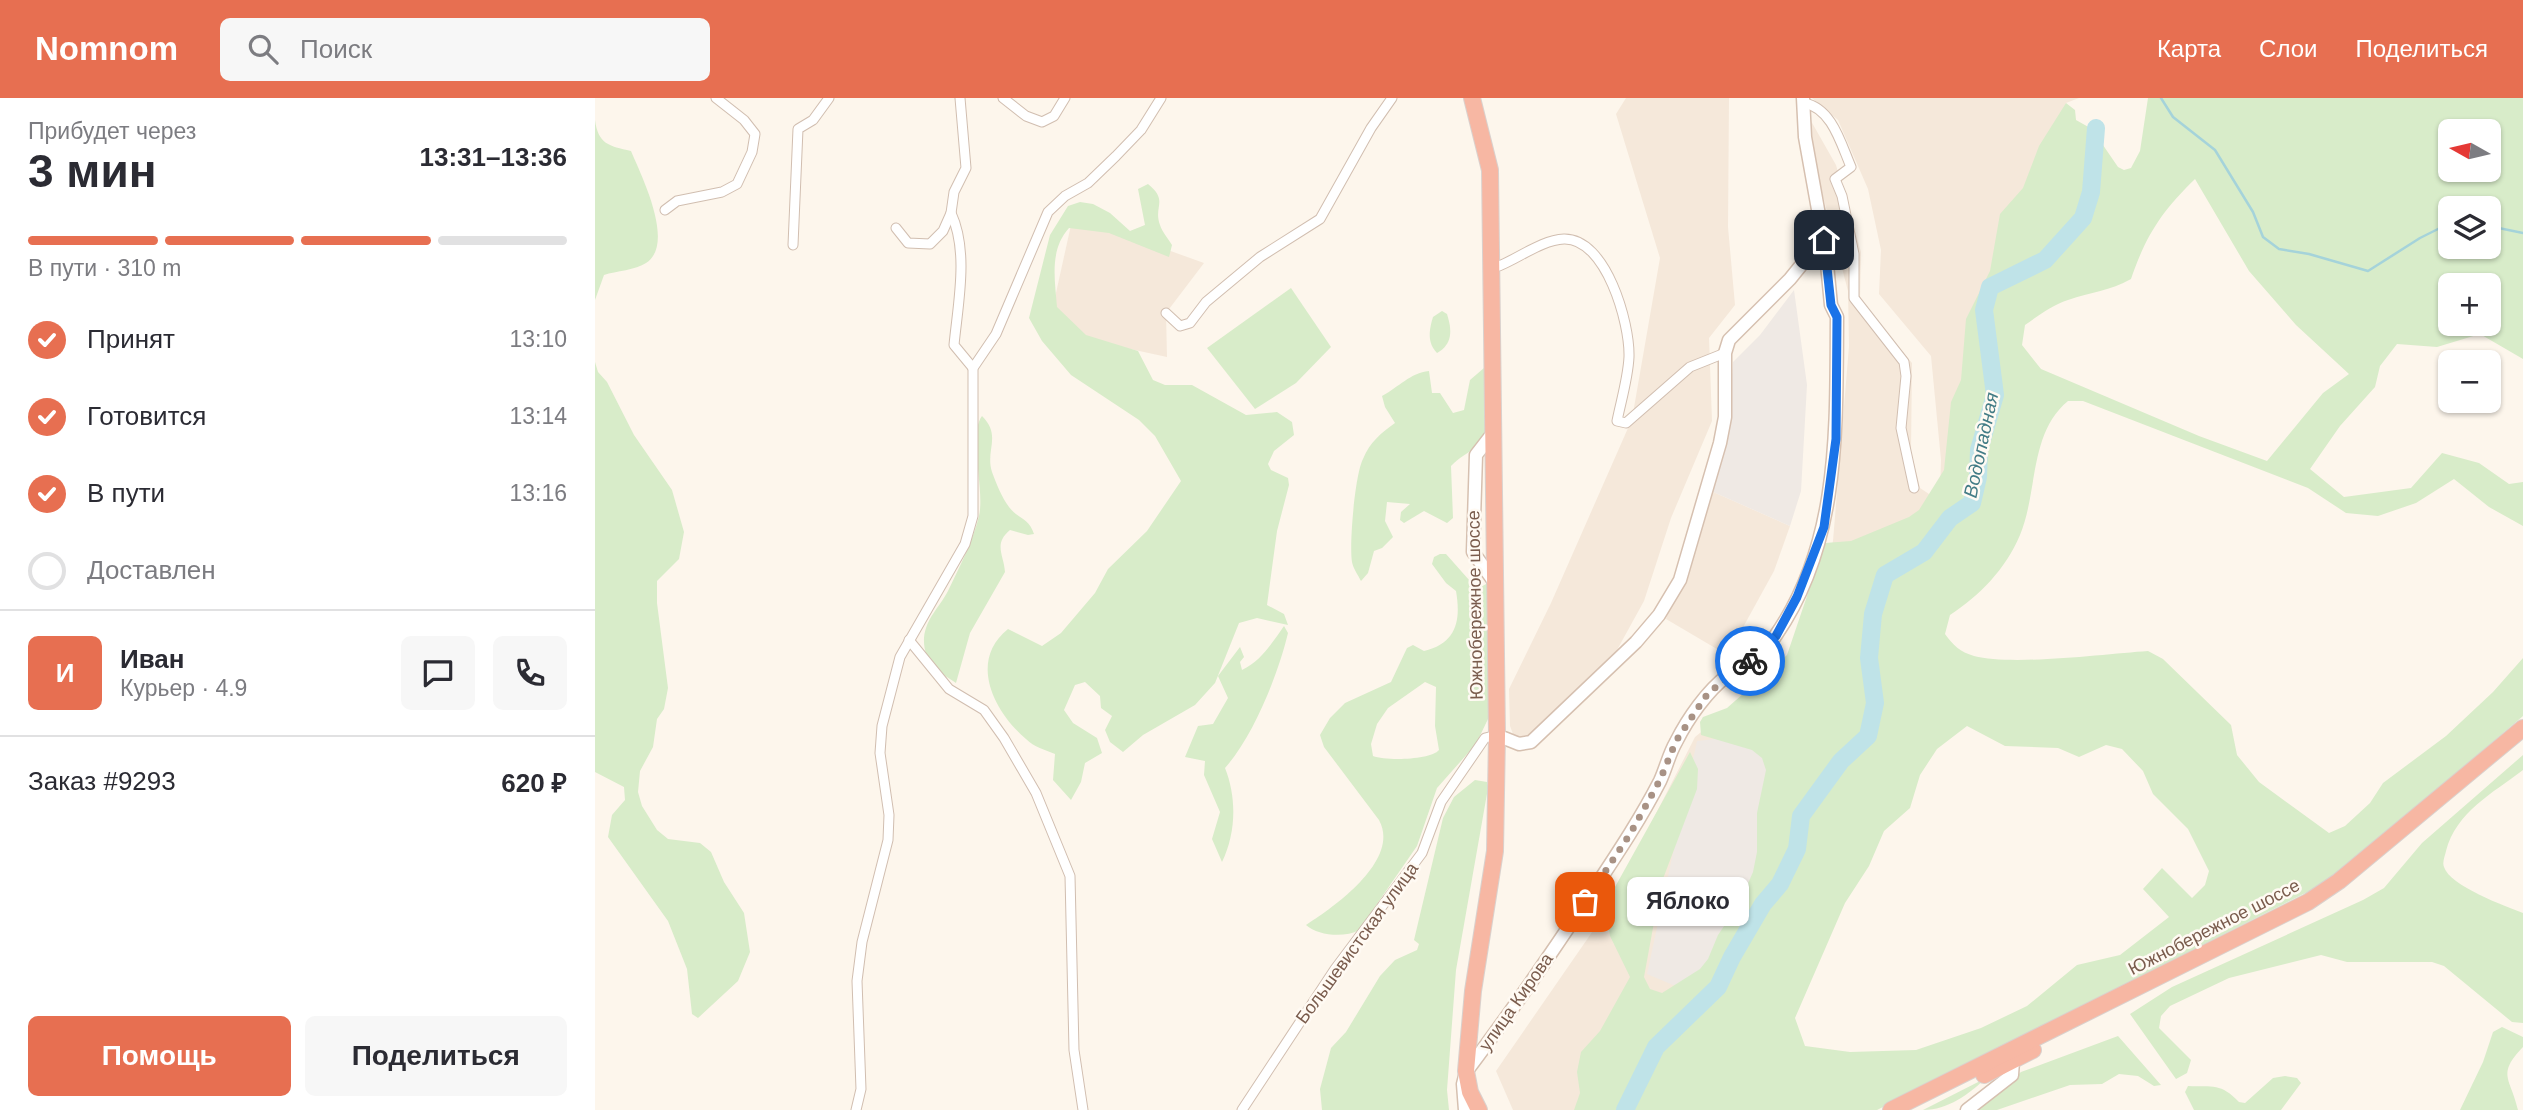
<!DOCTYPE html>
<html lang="ru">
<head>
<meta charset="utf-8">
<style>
	body { margin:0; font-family:Helvetica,sans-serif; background:#f7f7f7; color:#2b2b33; height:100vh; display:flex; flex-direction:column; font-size:26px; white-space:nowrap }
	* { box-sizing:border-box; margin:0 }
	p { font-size:23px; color:#7c7c81 }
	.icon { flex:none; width:38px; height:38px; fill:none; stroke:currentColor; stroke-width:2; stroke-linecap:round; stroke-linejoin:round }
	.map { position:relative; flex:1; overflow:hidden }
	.details { display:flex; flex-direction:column; background:#fff; width:595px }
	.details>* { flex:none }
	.needle { width:46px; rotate:278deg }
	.controls { position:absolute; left:1843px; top:21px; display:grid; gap:14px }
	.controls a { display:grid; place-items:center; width:63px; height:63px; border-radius:10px; background:#fff; box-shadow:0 2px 5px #0004; font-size:35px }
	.pin { position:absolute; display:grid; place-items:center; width:60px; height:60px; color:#fff; margin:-30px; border-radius:14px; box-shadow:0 4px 10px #0006 }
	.courier { position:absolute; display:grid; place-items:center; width:70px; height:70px; margin:-35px; border:5px solid #1a73e8; border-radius:50%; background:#fff; color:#222; box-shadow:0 2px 9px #0007 }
	.bubble { position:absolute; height:49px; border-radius:10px; background:#fff; box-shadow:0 2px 5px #0004; font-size:23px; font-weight:800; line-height:49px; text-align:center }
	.headline em { font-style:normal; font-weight:800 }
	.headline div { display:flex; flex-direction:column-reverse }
	.headline { display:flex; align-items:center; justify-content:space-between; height:119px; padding:0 28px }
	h1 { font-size:46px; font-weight:800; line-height:52px }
	.bar { display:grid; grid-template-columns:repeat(4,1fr); gap:10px 7px; align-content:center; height:84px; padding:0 28px }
	.bar i { height:9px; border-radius:5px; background:#e1e1e2 }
	.bar .active { background:#e76f51 }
	.bar p { grid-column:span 4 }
	.line { display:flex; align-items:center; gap:18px; padding:0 28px; border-top:2px solid #e1e1e2 }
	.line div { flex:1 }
	.round { display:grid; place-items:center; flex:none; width:74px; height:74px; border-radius:10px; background:#f7f7f7 }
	ol { padding:0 28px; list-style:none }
	li { display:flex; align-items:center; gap:21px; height:77px }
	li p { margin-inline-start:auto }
	li .icon { padding:7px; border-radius:50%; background:#e76f51; color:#fff; stroke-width:4 }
	li:last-child { color:#7c7c81 }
	li i { width:38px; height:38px; border:4px solid #e1e1e2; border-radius:50% }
	.primary-button { display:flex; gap:14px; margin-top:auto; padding:14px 28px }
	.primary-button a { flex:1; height:80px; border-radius:10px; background:#e76f51; color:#fff; font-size:28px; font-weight:800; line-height:80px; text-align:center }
	.primary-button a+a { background:#f7f7f7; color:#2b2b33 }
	header { display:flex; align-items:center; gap:42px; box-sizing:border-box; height:98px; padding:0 35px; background:#e76f51; color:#fff }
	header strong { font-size:33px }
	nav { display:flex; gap:38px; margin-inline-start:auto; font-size:24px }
	.search { width:490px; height:63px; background:#f7f7f7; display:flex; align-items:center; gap:18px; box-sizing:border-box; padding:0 24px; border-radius:10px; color:#7c7c81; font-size:26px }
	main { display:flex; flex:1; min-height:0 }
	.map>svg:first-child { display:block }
	.residential { fill:#f5e8da }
	.industrial { fill:#efe9e4 }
	.green { fill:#d8ecc9; fill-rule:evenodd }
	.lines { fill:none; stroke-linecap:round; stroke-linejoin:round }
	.stream { stroke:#a5d3da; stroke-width:2.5 }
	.river { stroke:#bfe3e8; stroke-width:18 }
	.street-casing { stroke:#d1beb0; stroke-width:11 }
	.secondary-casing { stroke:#d6c0b0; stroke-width:15 }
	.highway-casing { stroke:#dad1cd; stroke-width:18 }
	.street { stroke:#fff; stroke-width:9 }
	.secondary { stroke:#fff; stroke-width:12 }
	.highway { stroke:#f7b7a3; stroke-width:16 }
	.done { stroke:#a89285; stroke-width:7; stroke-dasharray:0 12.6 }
	.route { stroke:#1a73e8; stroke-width:9 }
	.labels { text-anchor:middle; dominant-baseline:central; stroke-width:5; stroke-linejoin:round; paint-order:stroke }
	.street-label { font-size:18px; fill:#7a5c4d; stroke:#fffaf3 }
	.water-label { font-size:19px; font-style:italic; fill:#437c86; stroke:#fffaf3 }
</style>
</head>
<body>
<header>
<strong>Nomnom</strong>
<div class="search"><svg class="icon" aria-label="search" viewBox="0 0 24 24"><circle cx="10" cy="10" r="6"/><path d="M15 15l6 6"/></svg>Поиск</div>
<nav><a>Карта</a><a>Слои</a><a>Поделиться</a></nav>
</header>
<main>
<section class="details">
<div class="headline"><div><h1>3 мин</h1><p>Прибудет через</p></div><em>13:31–13:36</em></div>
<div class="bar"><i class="active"></i><i class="active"></i><i class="active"></i><i></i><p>В пути · 310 m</p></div>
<ol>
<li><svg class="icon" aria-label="check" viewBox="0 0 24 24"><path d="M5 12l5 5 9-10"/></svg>Принят<p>13:10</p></li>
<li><svg class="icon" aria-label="check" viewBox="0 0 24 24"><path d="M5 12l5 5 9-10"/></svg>Готовится<p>13:14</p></li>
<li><svg class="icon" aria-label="check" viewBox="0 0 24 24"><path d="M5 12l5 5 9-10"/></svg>В пути<p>13:16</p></li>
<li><i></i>Доставлен</li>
</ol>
<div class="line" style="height:126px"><b class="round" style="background:#e76f51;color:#fff">И</b><div><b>Иван</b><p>Курьер · 4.9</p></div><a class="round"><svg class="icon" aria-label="chat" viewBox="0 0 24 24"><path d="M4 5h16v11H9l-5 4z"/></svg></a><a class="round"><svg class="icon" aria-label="phone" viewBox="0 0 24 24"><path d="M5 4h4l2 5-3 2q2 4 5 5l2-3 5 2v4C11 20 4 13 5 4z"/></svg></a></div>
<div class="line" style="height:91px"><div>Заказ #9293</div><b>620 ₽</b></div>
<div class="primary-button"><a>Помощь</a><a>Поделиться</a></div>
</section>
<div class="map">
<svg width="1928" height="1012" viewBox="0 0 1928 1012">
	<rect width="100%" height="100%" fill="#fdf6ec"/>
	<!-- residential -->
	<g class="residential">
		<path d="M 1031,0 L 1134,0 L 1133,129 L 1140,207 L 1114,240 L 1117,323 L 1076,420 L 1049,503 L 1022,552 L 941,636 L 925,639 L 918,636 L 915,628 L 914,591 L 956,505 L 1037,321 L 1065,160 L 1021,16 Z"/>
		<path d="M 1217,0 L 1484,0 L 1471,5 L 1407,294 L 1035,1012 L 918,1012 L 901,973 L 1011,814 L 1100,639 L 1195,562 L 1222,501 L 1238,443 L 1254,248 L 1253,193 L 1219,64 L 1216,23 L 1241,67 L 1266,154 L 1265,203 L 1317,265 L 1316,353 L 1325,390 L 1337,398 L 1345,393 L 1346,362 L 1336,258 L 1284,196 L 1286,152 L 1273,91 L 1243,22 Z"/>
		<path d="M 478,118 L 609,165 L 571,215 L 572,259 L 489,241 L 457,213 Z"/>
		<path d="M 1116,393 L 1195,428 L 1179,473 L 1146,533 L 1127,554 L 1071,521 Z"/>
	</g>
	<!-- industrial -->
	<g class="industrial">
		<path d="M 1199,192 L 1212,287 L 1206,393 L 1195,428 L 1116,393 L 1133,329 L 1138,264 L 1165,237 Z"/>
		<path d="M 1190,633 L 1156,804 L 1092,893 L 1052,876 L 1102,643 Z"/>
	</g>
	<!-- green -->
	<g class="green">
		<path d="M 1553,0 L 1928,0 L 1928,261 L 1885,236 L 1842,249 L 1802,246 L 1785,268 L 1780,289 L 1745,328 L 1715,371 L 1749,399 L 1816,390 L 1847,355 L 1884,365 L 1914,386 L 1928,384 L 1928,428 L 1894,409 L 1859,381 L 1821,405 L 1783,418 L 1751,415 L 1713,390 L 1488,303 L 1473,303 C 1434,335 1443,394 1425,437 C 1410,472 1385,497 1355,517 L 1350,536 C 1358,547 1365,554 1379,558 C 1417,568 1510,556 1553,553 L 1568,561 L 1636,627 L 1642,657 L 1664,684 L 1734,735 L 1750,728 L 1775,705 L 1788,685 L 1851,638 L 1898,594 L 1928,560 L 1928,618 L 1736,782 L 1282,1012 L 979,1012 L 985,995 L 982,974 L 986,954 L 1005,933 L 1035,879 L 1015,838 L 1010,807 L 1095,654 L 1103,671 L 1102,691 L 1066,786 L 1049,879 L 1055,891 L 1067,895 L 1105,871 L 1113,861 L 1123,837 L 1144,806 L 1158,774 L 1162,754 L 1162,715 L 1171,672 L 1167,660 L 1157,652 L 1106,637 L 1105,624 L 1108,619 L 1132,610 L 1192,557 L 1230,445 L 1256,443 L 1314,419 L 1324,412 L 1349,372 L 1356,304 L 1366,282 L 1371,221 L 1395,173 L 1405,116 L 1428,90 L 1444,48 L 1471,5 L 1480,12 L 1481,22 L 1497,31 L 1523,69 L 1529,72 L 1536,70 L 1545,53 ZM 1855,33 L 1894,33 L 1894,72 L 1855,72 ZM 1600,81 L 1654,173 L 1701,227 L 1754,276 L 1728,295 L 1672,363 L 1604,338 L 1446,271 L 1427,247 L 1430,227 C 1443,218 1459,206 1473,202 C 1496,194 1515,193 1536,181 C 1551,137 1567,113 1600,81 ZM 1855,110 L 1894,110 L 1894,149 L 1855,149 ZM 1855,187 L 1894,187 L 1894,226 L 1855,226 ZM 1372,628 L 1410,648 L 1463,650 L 1484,659 L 1511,647 L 1527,651 L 1548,673 L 1558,696 L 1593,731 L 1614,773 L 1610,787 L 1597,800 L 1567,770 L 1548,791 L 1574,819 L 1525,857 L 1482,867 L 1432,908 L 1386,930 L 1321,952 L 1255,954 L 1210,948 L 1200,920 L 1250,805 L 1274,768 L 1289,733 L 1315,710 L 1325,677 L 1342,651 Z"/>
		<path d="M 0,22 C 3,46 14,48 36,53 C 46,77 81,146 51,165 C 41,172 21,173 9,177 L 0,202 Z"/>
		<path d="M 553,86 C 574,103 558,108 565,127 C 567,134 573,140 577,147 L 574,159 L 514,135 L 474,130 C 454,152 460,182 462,209 L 491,237 L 543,253 L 558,282 L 570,287 L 597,287 L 651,317 L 682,314 L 697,324 L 699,337 L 679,353 L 673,366 L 676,372 L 693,380 L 694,387 L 682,433 L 672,507 L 689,516 L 693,527 L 662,520 L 644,525 L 620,585 L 600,607 L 548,637 L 528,654 L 515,644 L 510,632 L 517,618 L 506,610 L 505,598 L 490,584 L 480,587 L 469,612 L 478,625 L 502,640 L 507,655 L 490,665 L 486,684 L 476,702 L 458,682 L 460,656 C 450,652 439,649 431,641 C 399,614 373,563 413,531 L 447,548 L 466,535 L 500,495 L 513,471 L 552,433 L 586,383 L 560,338 L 544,322 L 476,277 L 447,243 L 434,220 L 455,137 L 473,108 L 485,104 L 498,106 L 515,115 L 535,133 L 550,127 L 543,91 Z"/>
		<path d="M 696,190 L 736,249 L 701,285 L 660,311 L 612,250 Z"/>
		<path d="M 847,213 L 852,216 C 857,232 858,246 842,255 C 832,245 834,232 838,219 Z"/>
		<path d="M 0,264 L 3,274 L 12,284 L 39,337 L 77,392 L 89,434 L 84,461 L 62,483 L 62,505 L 73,590 L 69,611 L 62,621 L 58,649 L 45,673 L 43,694 L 47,708 L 62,732 L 73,741 L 105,745 L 116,754 L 129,784 L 149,815 L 155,854 L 143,883 L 103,920 L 97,916 L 92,871 L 73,823 L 13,739 L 17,717 L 30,702 L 29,689 L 0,674 Z"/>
		<path d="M 889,270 L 895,276 C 895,299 901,331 883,347 C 873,356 864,359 856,368 L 858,420 L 852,425 L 829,413 L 809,425 L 805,422 L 806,414 L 815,406 L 792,404 L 790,423 L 798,439 L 787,450 L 779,453 L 773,475 L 766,483 C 763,477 758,470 757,464 C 754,447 760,376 768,361 C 775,344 786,335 800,325 L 790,309 L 787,298 C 804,289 815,275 834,273 L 837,295 L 845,295 L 858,315 L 869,312 L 875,282 Z"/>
		<path d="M 387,318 C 407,338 390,352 397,374 C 401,385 407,400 414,409 C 423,421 434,420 439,436 L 433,437 L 415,432 C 398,446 409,457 410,474 L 375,535 L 361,585 C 343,573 328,564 329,540 C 331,520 344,510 353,493 C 364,470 378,443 384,418 C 390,392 373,337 387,318 Z"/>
		<path d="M 845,456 L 851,456 L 882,491 L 893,485 L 893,621 L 881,646 L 842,690 L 822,748 L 764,832 C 750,840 723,838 711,827 C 739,809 806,762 784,722 L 729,649 L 725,637 L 735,620 L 750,605 L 796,584 L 812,550 L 818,547 L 829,553 C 862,545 866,522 861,493 L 851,485 L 837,466 L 839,459 ZM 830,584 L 841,589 L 840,628 L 844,652 C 836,662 791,663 778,658 L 776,646 L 782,626 L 793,610 Z"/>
		<path d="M 689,528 L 693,535 C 683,577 658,639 630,670 C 642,700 641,735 627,764 L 617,741 L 625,714 L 609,677 L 610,663 L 590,659 L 603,628 L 618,626 L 633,600 L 623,578 L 645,549 L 649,559 L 645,564 L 647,572 C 666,563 677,545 689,528 Z"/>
		<path d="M 1928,657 L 1928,672 C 1898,695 1861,714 1851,753 C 1850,758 1847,764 1849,769 C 1855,788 1910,808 1928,815 L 1928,925 L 1917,924 L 1849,868 L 1837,864 L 1752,864 L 1726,857 L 1634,880 L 1575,908 L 1566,918 L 1564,930 L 1596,962 L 1592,975 L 1581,981 L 1535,916 L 1577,889 L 1768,802 L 1789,790 L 1827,745 Z"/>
		<path d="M 880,682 L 892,684 L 893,690 L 861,872 L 852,992 L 854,1012 L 727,1012 L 725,991 L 736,950 L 751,934 L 785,878 L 800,862 L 822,852 L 824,846 L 819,842 L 848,720 L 859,699 Z"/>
		<path d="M 1907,929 L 1928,939 L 1928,949 C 1901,977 1916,980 1923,1012 L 1865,1012 L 1888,964 L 1898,934 Z"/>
		<path d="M 1523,938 L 1566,987 L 1559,988 L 1543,978 L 1524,976 L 1507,986 L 1475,987 L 1402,1012 L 1382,1012 L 1426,974 Z"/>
		<path d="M 1690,978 L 1702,980 L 1706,985 L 1686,1012 L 1599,1012 L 1590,994 L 1593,988 C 1618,989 1626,985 1644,1004 L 1650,1005 L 1678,980 Z"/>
		<path d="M 1391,980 C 1374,996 1353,1012 1328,1012 Z"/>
	</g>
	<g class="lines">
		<!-- stream -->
		<g class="stream">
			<path d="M 1566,0 L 1578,19 L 1620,52 L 1658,114 L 1668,139 L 1684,151 L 1714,156 L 1773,173 L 1825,140 L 1855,125"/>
			<path d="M 1894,128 L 1928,135"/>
		</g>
		<!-- river -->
		<path class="river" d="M 1030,1012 L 1061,949 L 1123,889 L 1137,859 L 1168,806 L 1185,786 L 1202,751 L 1206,718 L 1246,663 L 1273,638 L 1280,605 L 1274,560 L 1278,516 L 1290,477 L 1329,454 L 1355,420 L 1377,405 L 1383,379 L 1384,352 L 1400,297 L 1389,212 L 1395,189 L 1450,162 L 1488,120 L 1496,94 L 1501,30"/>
		<!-- street casing -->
		<g class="street-casing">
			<g id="street">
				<path d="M 408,0 L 431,18 L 447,24 L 459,18 L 470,0"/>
				<path d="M 1209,5 C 1237,10 1246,46 1256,69 L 1240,81 L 1247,98 L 1259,156 L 1259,200 L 1309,264 L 1311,278 L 1306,330 L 1319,390"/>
				<path d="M 70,112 L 82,103 L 127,94 L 142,86 L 157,54 L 160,36 L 149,22 L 121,0"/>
				<path d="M 356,115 C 374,154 363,205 359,247 L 378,270"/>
				<path d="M 301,130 L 313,145 L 335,146 L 348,133 L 356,115 L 359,94 L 371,70 L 365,0"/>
				<path d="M 198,147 L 203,31 L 218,22 L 234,0"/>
				<path d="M 904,168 C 924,160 947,142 969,141 C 1011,140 1035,225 1034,259 C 1033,280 1026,303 1022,323 L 1031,325 L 1095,269 L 1130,255"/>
				<path d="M 571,215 L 585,228 L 595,225 L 611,204 L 665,159 L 725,121 L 776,30 L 797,0"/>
				<path d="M 314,542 L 354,591 L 389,612 L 409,640 L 441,695 L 475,778 L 479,952 L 488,1012"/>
				<path d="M 261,1012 L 266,991 L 262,883 L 267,844 L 293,742 L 294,717 L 285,655 L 287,628 L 305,559 L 370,446 L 378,418 L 378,270 L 401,236 L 453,114 L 470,98 L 493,85 L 521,58 L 546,32 L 566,0"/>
				<path d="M 647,1012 L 740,871 L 827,755 L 846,704 L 890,640 L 902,637"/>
			</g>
		</g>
		<!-- secondary casing -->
		<g class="secondary-casing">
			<g id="secondary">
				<path d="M 898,335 L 881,357 L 878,454 L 900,485"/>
				<path d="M 909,640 L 924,646 L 936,644 L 1041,544 L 1064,517 L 1085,482 L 1125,345 L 1130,319 L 1130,255 L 1134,242 L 1195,181 L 1220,150 L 1225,132"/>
				<path d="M 870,1012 L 868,986 L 871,974 C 914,917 954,859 993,800 C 1018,762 1044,724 1065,683 C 1071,670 1074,656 1081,644 C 1093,620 1112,593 1133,577 C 1149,564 1169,555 1181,537 C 1246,443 1241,328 1242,219 L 1236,207 L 1231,156 L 1210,39 L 1208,0"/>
				<path d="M 1372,1012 L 1417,977 L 1418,963"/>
			</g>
		</g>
		<!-- highway casing -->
		<g class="highway-casing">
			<g id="highway">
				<path d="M 877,0 L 895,72 L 902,637 L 900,753 L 878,893 L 871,973 L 875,994 L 884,1012"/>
				<path d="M 1389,977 L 1438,952"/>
				<path d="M 1296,1012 L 1713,804 L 1744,783 L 1928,630"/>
			</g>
		</g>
		<!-- street -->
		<use href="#street" class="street"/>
		<!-- secondary -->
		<use href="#secondary" class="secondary"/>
		<!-- highway -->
		<use href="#highway" class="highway"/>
	</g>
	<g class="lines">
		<!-- done -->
		<path class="done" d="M 990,804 L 1035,736 L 1065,682 L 1081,643 L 1113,595 L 1155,563"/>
		<!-- route -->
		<path class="route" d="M 1155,563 L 1181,538 L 1202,499 L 1229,429 L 1241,341 L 1242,219 L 1236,207 L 1229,142"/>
	</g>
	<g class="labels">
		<!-- street labels -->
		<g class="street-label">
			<text transform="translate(880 507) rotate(-91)">Южнобережное шоссе</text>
			<text transform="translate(1619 829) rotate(-27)">Южнобережное шоссе</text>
			<text transform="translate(762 845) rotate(-54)">Большевистская улица</text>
			<text transform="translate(921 904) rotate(-55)">улица Кирова</text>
		</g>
		<!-- water labels -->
		<g class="water-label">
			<text transform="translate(1386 347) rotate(-78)">Водопадная</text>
		</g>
	</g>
</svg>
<div class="controls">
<a><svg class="needle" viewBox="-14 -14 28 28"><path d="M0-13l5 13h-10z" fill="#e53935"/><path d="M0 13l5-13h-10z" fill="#7c7c81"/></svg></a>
<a><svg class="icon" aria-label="layers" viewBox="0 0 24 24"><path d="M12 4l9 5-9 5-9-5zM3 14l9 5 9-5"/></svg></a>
<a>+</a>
<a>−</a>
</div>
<div class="pin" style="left:990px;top:804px;background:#ea580c"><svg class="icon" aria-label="bag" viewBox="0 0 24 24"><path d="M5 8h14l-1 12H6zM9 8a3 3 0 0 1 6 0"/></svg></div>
<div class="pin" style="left:1229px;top:142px;background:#1f2937"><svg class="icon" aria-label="home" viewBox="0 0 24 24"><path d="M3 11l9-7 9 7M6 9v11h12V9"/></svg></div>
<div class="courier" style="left:1155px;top:563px"><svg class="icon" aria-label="bike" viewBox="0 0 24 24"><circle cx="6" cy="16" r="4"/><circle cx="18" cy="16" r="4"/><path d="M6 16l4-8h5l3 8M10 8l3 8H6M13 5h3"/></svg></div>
<div class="bubble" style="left:1032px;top:779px;width:122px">Яблоко</div>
</div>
</main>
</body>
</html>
